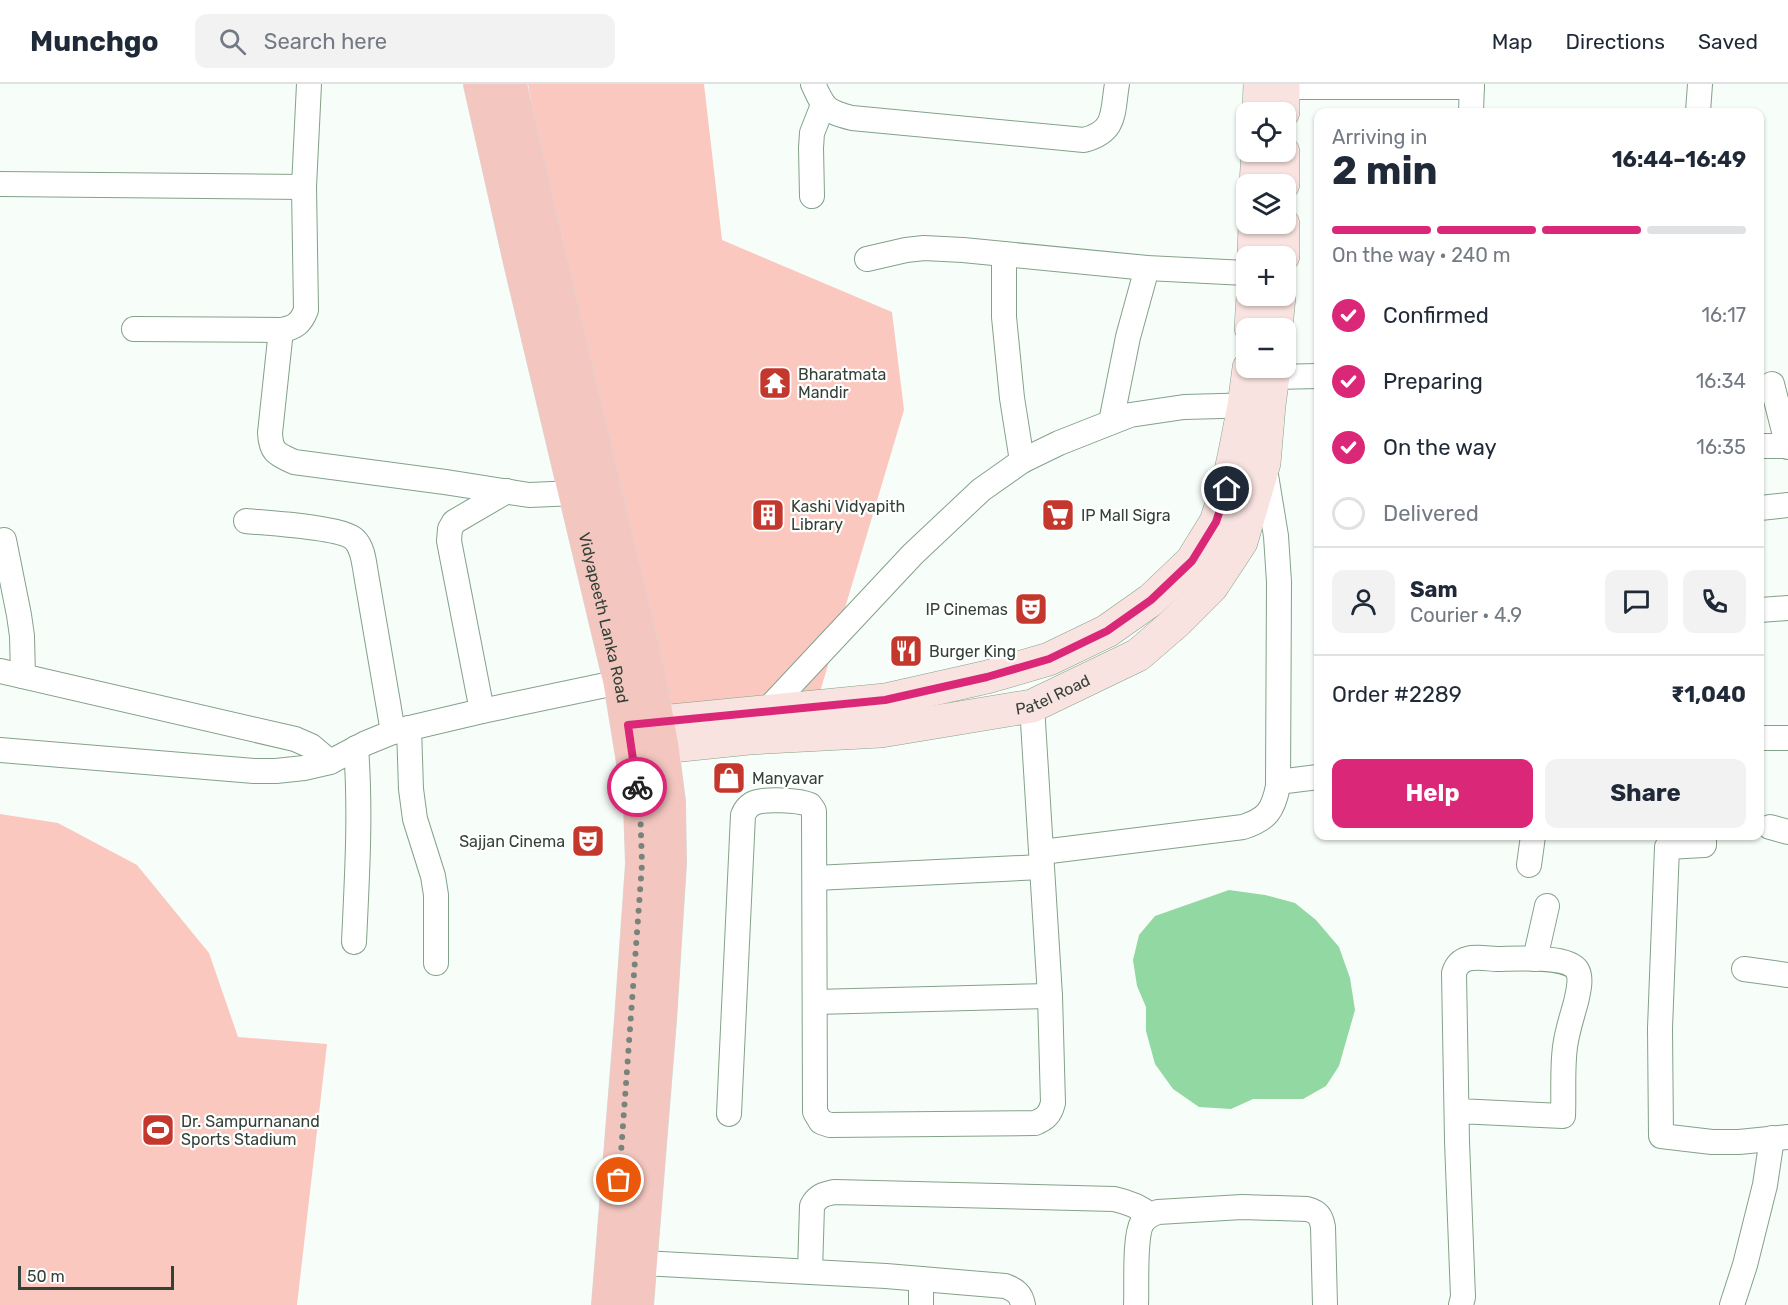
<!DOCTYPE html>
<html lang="en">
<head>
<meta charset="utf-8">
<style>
	body { margin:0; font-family:Rubik,sans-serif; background:#f2f2f3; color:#1f2937; height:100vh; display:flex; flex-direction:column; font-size:22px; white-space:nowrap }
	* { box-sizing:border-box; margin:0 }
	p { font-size:20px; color:#747a83 }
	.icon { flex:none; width:33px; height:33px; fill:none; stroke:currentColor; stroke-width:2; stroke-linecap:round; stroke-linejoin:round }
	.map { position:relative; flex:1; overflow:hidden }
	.side { position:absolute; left:1314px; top:24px; width:450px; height:732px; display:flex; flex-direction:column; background:#fff; border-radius:12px; box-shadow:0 2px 4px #0004 }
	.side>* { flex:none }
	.fabs { position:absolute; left:1236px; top:18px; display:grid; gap:12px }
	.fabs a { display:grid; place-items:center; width:60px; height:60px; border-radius:12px; background:#fff; box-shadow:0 2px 4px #0004; font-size:30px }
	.scale { position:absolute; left:18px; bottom:15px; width:156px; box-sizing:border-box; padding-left:6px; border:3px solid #344137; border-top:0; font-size:16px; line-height:21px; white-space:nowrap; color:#344137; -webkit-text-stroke:4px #fff; paint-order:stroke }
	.pin { position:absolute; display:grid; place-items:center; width:51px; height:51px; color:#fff; margin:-26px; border:3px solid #fff; border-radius:50%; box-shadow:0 2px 6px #0007 }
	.courier { position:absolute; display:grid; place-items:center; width:60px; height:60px; margin:-30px; border:4px solid #db2777; border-radius:50%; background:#fff; color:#222; box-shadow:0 2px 8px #0007 }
	.headline em { font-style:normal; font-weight:700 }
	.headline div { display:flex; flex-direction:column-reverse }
	.headline { display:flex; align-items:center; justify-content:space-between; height:102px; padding:0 18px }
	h1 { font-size:39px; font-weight:700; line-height:45px }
	.bar { display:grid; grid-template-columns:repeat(4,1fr); gap:9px 6px; align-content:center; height:72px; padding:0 18px }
	.bar i { height:8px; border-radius:4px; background:#e0e1e3 }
	.bar .current { background:#db2777 }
	.bar p { grid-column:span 4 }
	.line { display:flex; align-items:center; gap:15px; padding:0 18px; border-top:2px solid #e0e1e3 }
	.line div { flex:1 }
	.round { display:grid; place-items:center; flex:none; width:63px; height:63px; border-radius:12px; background:#f2f2f3 }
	ol { padding:0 18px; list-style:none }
	li { display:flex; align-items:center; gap:18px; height:66px }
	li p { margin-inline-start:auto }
	li .icon { padding:6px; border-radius:50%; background:#db2777; color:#fff; stroke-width:4 }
	li:last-child { color:#747a83 }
	li i { width:33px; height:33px; border:3px solid #e0e1e3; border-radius:50% }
	.cta { display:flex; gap:12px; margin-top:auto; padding:12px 18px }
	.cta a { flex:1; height:69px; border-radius:12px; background:#db2777; color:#fff; font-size:24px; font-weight:700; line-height:69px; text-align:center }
	.cta a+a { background:#f2f2f3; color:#1f2937 }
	header { display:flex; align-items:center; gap:36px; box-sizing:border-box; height:84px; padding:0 30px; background:#fff; border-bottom:2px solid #e0e1e3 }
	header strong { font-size:28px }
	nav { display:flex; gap:33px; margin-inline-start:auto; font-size:21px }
	.search { width:420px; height:54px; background:#f2f2f3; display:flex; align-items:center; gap:15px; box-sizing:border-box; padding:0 21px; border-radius:12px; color:#747a83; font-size:22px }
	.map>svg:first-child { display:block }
	.green { fill:#fbc8c0 }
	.water { fill:#92d8a3 }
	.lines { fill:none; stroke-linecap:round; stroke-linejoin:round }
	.street-casing { stroke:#84a18a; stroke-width:26 }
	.secondary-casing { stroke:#84a18a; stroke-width:34 }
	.primary-casing { stroke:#d6d9d7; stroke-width:34 }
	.street { stroke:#fff; stroke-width:24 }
	.secondary { stroke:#f9e3e0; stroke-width:33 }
	.primary { stroke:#f3c7c0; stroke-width:33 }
	.done { stroke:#78837b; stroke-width:6; stroke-dasharray:0 10.8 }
	.route { stroke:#db2777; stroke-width:8 }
	.labels { text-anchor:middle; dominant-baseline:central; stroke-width:4.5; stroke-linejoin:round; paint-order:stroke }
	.poi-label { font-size:16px; fill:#344137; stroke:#fff; text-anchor:start }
	.street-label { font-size:16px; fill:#344137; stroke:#fff }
</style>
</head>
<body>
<header>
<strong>Munchgo</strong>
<div class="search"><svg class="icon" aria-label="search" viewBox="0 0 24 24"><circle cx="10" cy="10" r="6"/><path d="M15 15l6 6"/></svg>Search here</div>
<nav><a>Map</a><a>Directions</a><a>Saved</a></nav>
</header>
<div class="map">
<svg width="1788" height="1221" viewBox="0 0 1788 1221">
	<rect width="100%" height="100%" fill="#f7fdf8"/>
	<!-- green -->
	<g class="green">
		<path d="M 528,0 L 704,0 L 722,156 L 892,228 L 904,326 L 817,618 L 649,623 L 569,220 Z"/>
		<path d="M 0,730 L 58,739 L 137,781 L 209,869 L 238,953 L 327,960 L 297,1221 L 0,1221 Z"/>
	</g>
	<!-- water -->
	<path class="water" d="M 1229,806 L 1265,811 L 1295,819 L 1316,836 L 1339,863 L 1350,894 L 1355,926 L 1339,982 L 1326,1002 L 1303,1015 L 1253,1015 L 1231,1025 L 1199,1023 L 1173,1005 L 1155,980 L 1146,947 L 1146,923 L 1137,902 L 1133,876 L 1139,851 L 1155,832 Z"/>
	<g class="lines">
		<!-- street casing -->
		<g class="street-casing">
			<g id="street">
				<path d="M 813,0 C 824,24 825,27 852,34 L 1084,56 C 1117,47 1112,29 1117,0"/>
				<path d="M 1283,3 L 1472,3"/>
				<path d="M 1471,28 L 1472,0"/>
				<path d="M 1698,28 L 1700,0"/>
				<path d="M 0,100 L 304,103"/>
				<path d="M 812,112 L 811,64 L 812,49 L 823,21"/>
				<path d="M 1004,170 L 1004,233 L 1012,314 L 1022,377"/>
				<path d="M 867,175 L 906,166 L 924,164 L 963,166 L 1147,184 L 1246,189"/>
				<path d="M 134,245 L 281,246 C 295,244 301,239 306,226 L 304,103 L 309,0"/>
				<path d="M 281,246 L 270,349 C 271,369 277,370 294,378 L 445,398 L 529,411 L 576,409"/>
				<path d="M 1274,293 L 1318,292"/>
				<path d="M 1772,300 L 1788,363"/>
				<path d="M 1111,338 L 1128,253 L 1147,184"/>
				<path d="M 1760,362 L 1788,362"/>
				<path d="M 1760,424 L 1788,421"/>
				<path d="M 246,437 C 267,439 341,443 354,455 C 363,463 364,478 366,490 L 393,648"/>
				<path d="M 4,456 L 19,531 L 22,552 L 23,592"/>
				<path d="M 1760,526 L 1788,524"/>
				<path d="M 0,587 L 295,655 L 311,662 L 330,678"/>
				<path d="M 482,627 L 449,457 L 450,445 L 454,438 L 507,407"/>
				<path d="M 766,627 L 913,470 L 981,406 L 1022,377 L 1059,359 L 1130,331 L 1184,323 L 1259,321"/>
				<path d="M 409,644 L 411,705 L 415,735 L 433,792 L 436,811 L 436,879"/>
				<path d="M 1760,654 L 1788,654"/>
				<path d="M 0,666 L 254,687 L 276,687 L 304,684 L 330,678 L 366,659 L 393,648 L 482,627 L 620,598"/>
				<path d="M 1278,698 L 1318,693"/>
				<path d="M 1770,743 L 1788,748"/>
				<path d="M 1704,752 L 1704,761 L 1667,763 L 1660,944 L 1661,1052 L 1712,1058 L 1739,1058 L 1788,1053"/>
				<path d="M 1042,768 L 1243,743 C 1267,735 1273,727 1278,702 L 1279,498 L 1276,452 L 1265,385"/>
				<path d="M 1529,781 L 1533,752"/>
				<path d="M 815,794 L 1041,783"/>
				<path d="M 354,858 C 357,793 361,729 356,664"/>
				<path d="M 1535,875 L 1547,822"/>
				<path d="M 1744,885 L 1788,891"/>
				<path d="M 815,918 L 1050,912"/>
				<path d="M 1458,1027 L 1563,1032 C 1564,1009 1562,985 1565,963 C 1567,947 1572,933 1576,918 C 1578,909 1582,894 1577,886 C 1568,871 1514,875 1497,875 C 1479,874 1460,869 1454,889 L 1457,1057 L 1463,1213 L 1461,1221"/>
				<path d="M 729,1030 L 743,731 C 745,726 747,723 752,720 C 763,714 800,716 810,721 L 814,727 L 815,1028 L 821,1038 L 830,1041 L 1035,1039 C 1045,1035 1050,1031 1053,1019 L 1050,912 L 1032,622"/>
				<path d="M 624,1178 L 886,1192 L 1005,1202 C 1016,1206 1021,1210 1023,1221"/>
				<path d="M 810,1188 L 812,1122 C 817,1112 824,1110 834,1108 L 1114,1115 C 1128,1118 1139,1122 1150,1131"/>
				<path d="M 921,1195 L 921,1221"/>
				<path d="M 1136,1221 C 1137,1203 1134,1153 1142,1139 C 1146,1133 1152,1130 1158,1128 L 1242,1123 L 1307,1125 C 1318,1128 1321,1132 1323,1143 L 1325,1221"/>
				<path d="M 1732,1221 L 1745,1181 L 1765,1101 L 1772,1054"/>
			</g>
		</g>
		<!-- secondary casing -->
		<g class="secondary-casing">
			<g id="secondary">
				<path d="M 1259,28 L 1260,0"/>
				<path d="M 1283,28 L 1283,0"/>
				<path d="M 1283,68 L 1283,100"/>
				<path d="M 1256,100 L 1258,68"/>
				<path d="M 1283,140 L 1283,172"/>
				<path d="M 1254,172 L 1255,140"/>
				<path d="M 1251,244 L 1253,212"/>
				<path d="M 1276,244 L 1279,212"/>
				<path d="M 630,641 L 885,616 L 987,593 L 1049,575 L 1107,547 L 1151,516 L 1192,477 L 1216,438 L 1227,405 L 1235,368 L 1244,322 L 1249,284"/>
				<path id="s1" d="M 634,666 L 749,654 L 881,647 L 1032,622 L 1138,571 L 1175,539 L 1212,502 L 1241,458 L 1264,379 L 1269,321 L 1274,284"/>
			</g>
		</g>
		<!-- primary casing -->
		<g class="primary-casing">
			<g id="primary">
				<path id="s2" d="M 480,0 L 520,178 L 620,598 L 640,721 L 642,780 L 631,936 L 608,1221"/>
				<path d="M 510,0 L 549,171 L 649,592 L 662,663 L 669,718 L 670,779 L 660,936 L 637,1221"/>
			</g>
		</g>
		<!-- street -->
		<use href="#street" class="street"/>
		<!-- secondary -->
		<use href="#secondary" class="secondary"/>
		<!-- primary -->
		<use href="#primary" class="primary"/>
	</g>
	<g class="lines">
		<!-- done -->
		<path class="done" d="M 619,1096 L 642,780 L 640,721 L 637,703"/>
		<!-- route -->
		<path class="route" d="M 637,703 L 628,641 L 885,616 L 987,593 L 1049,575 L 1107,547 L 1151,516 L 1192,477 L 1216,438 L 1227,405"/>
	</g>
	<!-- icons -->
	<defs>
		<g id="temple-square" transform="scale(1.725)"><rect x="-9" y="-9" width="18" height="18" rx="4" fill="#c4372c" stroke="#fff"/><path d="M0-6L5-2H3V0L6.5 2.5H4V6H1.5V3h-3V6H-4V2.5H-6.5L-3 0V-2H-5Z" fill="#fff"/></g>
		<g id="building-square" transform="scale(1.725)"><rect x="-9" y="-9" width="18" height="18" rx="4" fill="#c4372c" stroke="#fff"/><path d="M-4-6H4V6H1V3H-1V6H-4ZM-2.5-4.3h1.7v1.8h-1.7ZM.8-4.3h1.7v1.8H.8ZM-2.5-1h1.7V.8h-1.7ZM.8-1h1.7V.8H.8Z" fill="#fff"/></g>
		<g id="supermarket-square" transform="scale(1.725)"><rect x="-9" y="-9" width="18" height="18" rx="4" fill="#c4372c" stroke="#fff"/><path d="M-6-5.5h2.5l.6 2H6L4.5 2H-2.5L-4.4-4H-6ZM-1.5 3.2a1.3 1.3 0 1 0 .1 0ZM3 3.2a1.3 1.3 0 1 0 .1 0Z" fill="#fff"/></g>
		<g id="theatre-square" transform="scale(1.725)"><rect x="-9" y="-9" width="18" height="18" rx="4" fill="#c4372c" stroke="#fff"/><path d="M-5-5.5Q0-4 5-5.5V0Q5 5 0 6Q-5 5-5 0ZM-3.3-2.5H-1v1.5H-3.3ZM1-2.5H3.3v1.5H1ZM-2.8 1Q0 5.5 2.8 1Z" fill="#fff"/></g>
		<g id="restaurant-square" transform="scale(1.725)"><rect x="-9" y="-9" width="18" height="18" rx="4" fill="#c4372c" stroke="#fff"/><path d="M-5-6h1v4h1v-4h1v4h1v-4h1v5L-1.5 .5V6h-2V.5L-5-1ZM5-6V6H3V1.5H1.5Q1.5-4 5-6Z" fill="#fff"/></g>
		<g id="shop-square" transform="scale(1.725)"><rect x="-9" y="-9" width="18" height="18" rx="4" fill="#c4372c" stroke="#fff"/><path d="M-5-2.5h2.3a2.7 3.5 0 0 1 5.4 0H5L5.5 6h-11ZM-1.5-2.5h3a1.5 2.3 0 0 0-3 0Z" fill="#fff"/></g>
		<g id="stadium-square" transform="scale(1.725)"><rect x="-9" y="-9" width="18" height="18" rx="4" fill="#c4372c" stroke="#fff"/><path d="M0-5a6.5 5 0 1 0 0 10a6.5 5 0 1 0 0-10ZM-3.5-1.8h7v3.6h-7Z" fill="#fff"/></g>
	</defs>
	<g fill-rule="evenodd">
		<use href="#temple-square" x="775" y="299"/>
		<use href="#building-square" x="768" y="431"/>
		<use href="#supermarket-square" x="1058" y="431"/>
		<use href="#theatre-square" x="1031" y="525"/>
		<use href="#restaurant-square" x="906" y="567"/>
		<use href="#shop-square" x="729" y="694"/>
		<use href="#theatre-square" x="588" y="757"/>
		<use href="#stadium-square" x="158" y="1046"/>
	</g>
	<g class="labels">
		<!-- poi labels -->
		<g class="poi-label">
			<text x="798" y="290">Bharatmata<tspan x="798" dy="18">Mandir</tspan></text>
			<text x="791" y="422">Kashi Vidyapith<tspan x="791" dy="18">Library</tspan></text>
			<text x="1081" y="431">IP Mall Sigra</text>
			<text x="1008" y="525" text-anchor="end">IP Cinemas</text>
			<text x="929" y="567">Burger King</text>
			<text x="752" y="694">Manyavar</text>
			<text x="565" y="757" text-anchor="end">Sajjan Cinema</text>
			<text x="181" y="1037">Dr. Sampurnanand<tspan x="181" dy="18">Sports Stadium</tspan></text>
		</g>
		<!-- street labels -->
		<g class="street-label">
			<text stroke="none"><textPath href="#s2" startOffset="548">Vidyapeeth Lanka Road</textPath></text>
			<text stroke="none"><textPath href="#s1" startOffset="424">Patel Road</textPath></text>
		</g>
	</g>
</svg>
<div class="fabs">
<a><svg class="icon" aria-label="locate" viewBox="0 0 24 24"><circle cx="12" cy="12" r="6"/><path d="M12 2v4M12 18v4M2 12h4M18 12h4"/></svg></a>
<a><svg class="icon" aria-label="layers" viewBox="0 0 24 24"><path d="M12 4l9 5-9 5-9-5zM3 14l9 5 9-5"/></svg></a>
<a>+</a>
<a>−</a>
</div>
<div class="scale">50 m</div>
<div class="pin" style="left:619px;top:1096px;background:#ea580c"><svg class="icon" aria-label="bag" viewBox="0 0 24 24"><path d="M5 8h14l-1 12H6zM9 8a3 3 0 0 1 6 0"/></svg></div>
<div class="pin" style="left:1227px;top:405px;background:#1f2937"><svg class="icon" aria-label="home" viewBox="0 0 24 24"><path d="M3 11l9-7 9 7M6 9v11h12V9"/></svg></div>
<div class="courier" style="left:637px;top:703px"><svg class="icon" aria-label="bike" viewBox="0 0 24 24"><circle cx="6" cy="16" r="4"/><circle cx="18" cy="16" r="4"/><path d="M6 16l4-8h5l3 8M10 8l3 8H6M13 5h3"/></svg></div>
<section class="side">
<div class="headline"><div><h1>2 min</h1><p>Arriving in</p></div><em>16:44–16:49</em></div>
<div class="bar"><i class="current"></i><i class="current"></i><i class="current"></i><i></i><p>On the way · 240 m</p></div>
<ol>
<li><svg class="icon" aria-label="check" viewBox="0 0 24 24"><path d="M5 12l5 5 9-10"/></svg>Confirmed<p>16:17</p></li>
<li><svg class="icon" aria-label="check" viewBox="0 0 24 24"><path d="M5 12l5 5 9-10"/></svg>Preparing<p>16:34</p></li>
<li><svg class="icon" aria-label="check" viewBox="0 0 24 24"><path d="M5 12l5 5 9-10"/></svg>On the way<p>16:35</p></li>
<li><i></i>Delivered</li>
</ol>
<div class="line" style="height:108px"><a class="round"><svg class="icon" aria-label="person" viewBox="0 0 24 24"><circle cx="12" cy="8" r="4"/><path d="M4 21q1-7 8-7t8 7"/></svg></a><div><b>Sam</b><p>Courier · 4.9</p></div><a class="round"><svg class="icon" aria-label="chat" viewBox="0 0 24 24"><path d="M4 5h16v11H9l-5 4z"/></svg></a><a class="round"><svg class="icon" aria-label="phone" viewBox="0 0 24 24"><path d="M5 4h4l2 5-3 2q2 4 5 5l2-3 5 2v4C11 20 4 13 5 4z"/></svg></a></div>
<div class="line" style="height:78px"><div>Order #2289</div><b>₹1,040</b></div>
<div class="cta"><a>Help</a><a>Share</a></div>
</section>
</div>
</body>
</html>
